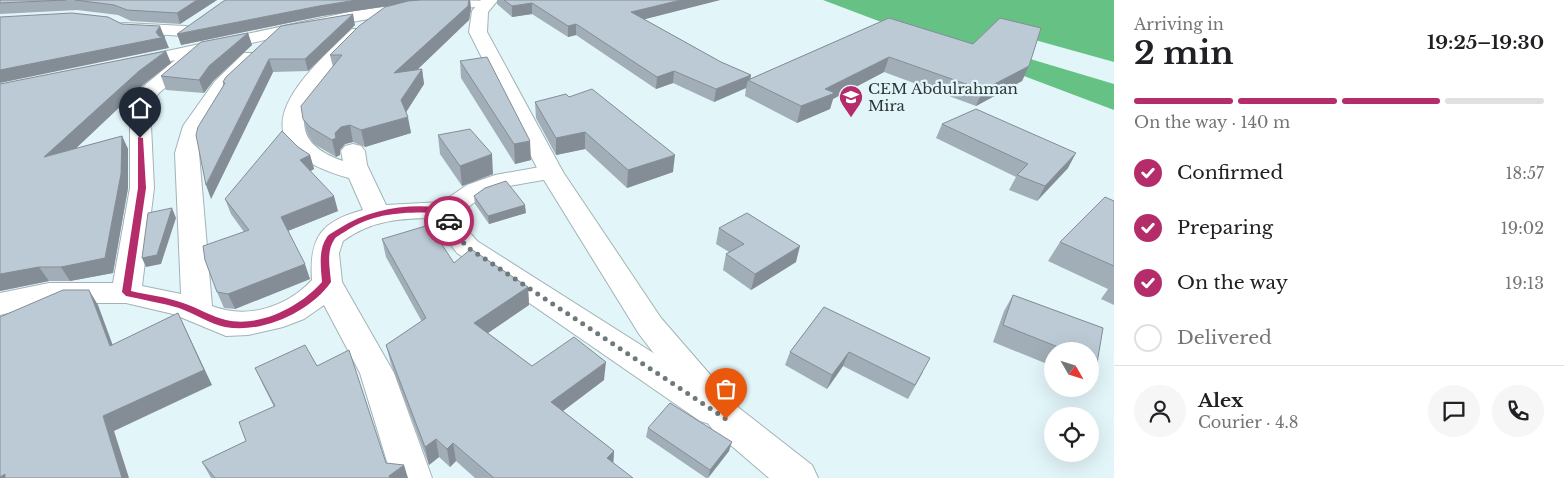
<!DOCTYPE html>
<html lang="en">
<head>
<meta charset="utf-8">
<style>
	body { margin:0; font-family:"Libre Baskerville",serif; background:#f6f6f6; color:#202124; height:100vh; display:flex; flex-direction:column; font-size:19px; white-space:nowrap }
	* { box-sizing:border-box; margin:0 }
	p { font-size:16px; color:#757577 }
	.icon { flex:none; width:28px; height:28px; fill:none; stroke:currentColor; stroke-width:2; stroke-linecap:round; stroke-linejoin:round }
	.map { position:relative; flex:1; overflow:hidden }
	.side { display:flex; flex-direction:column; background:#fff; width:450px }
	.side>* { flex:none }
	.needle { width:32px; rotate:129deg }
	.controls { position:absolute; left:1044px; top:342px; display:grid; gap:10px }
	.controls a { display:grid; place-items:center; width:55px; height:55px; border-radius:50%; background:#fff; box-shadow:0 5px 20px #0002; font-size:25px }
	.pin { position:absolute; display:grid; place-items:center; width:42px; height:42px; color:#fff; margin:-51px -21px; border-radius:50% 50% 50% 0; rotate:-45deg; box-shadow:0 0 5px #0007 }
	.pin .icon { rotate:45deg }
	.courier { position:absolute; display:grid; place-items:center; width:50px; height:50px; margin:-25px; border:4px solid #b52c6a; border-radius:50%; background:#fff; color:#222; box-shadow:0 1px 6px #0007 }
	.overview em { font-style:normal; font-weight:700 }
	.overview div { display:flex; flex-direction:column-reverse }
	.overview { display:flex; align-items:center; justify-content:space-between; height:85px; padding:0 20px }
	h1 { font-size:32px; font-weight:700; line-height:38px }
	.bar { display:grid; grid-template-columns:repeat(4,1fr); gap:8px 5px; align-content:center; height:60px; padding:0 20px }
	.bar i { height:6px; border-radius:4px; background:#e0e0e0 }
	.bar .selected { background:#b52c6a }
	.bar p { grid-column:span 4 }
	.line { display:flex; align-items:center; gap:12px; padding:0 20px; border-top:1px solid #e0e0e0 }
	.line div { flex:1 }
	.round { display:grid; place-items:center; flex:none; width:52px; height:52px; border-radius:26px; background:#f6f6f6 }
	ol { padding:0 20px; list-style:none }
	li { display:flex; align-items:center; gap:15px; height:55px }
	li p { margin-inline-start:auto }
	li .icon { padding:5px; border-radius:50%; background:#b52c6a; color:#fff; stroke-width:4 }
	li:last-child { color:#757577 }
	li i { width:28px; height:28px; border:2px solid #e0e0e0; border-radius:50% }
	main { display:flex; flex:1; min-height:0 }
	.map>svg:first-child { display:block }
	.forest { fill:#66c284 }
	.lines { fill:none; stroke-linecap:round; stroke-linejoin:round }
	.street-casing { stroke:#a1b3b7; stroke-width:2 }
	.secondary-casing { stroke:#a1b3b7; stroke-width:2 }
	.street { fill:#fff; fill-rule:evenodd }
	.secondary { fill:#fff; fill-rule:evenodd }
	.wall { fill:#a2aeb7 }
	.shaded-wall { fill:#848d95 }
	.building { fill:#bccad5; stroke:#848d95 }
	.route { fill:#b52c6a }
	.done { stroke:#6d797b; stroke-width:5; stroke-dasharray:0 9 }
	.labels { text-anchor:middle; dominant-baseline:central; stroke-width:4.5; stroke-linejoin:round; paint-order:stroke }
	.far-poi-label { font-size:15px; fill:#2e3637; stroke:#e2f5f9; text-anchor:start }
</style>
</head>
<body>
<main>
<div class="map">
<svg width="1114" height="478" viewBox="0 0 1114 478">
	<rect width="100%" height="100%" fill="#e2f5f9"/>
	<!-- forest -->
	<path class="forest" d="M 823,0 L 1114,0 L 1114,62 L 1017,35 L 1003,51 L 1114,84 L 1114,110 Z"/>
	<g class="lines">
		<!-- street casing -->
		<g class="street-casing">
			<g id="street">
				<path d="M 435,0 L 497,1 C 491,9 446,8 434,9 C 354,19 277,37 199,55 L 197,61 L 159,93 L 150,105 L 154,188 L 142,286 L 181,294 L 175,153 L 183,126 L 215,81 L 244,53 L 256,53 L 259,57 L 229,89 L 205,126 L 199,153 L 212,306 C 247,320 287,307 312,280 C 309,238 321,221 363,210 L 349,178 C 232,145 293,84 352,29 L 364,29 L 367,33 C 359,43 348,52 340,61 C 306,98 279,139 343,161 L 341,151 L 345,146 L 353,144 L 361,146 L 365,151 L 367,165 L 386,205 L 442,202 L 467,185 L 495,175 L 551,165 L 560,167 L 563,172 L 560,177 L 509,186 L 485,195 L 461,212 L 464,226 L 477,241 L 726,399 L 731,410 L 726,421 L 713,425 L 700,421 L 457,253 L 438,228 L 436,218 C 401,218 372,220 343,241 L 339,253 L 342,282 L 394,373 L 432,478 L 392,478 L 360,373 L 324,305 L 304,319 L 283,327 L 248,335 L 226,336 L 173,314 L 126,303 L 49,303 L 0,315 L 0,293 L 49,283 L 113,283 L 130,188 L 130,105 L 145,85 L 175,60 L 132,70 L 125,68 L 123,64 L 125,60 L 354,11 Z"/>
				<path d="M 124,23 L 185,26 L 191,27 L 193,31 L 191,35 L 185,36 L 118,32 L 116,28 L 118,24 Z"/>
			</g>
		</g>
		<!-- secondary casing -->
		<g class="secondary-casing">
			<path id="secondary" d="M 481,0 L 498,0 L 488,12 L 487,32 L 563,172 L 661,318 L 739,408 L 812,465 L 818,478 L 769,478 L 713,430 L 639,334 L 539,172 L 469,32 L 472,11 Z"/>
		</g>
		<!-- street -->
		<use href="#street" class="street"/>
		<!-- secondary -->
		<use href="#secondary" class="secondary"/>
	</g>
	<!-- wall -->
	<g class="wall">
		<path d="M 0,0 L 217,0 L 180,24 L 131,21 L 118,15 L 77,10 L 0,14 Z"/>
		<path d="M 225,0 L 470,0 L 471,9 L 469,20 L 417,70 L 422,69 L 424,84 L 406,112 L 411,133 L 365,147 L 353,142 L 345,144 L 340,150 L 340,155 L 336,157 L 314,144 L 308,135 L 303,119 L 333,67 L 330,55 L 388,6 L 322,16 L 181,45 Z"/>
		<path d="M 497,0 L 720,0 L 644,19 L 721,62 L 751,75 L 750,79 L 889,18 L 1029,66 L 1022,81 L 976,106 L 884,72 L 833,99 L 830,109 L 797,123 L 745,96 L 746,88 L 714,102 L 673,83 L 656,89 L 576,35 L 568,37 L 532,14 L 512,17 L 497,4 Z"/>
		<path d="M 355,25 L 308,71 L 273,72 L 211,199 L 223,85 L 223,82 L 281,26 Z"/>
		<path d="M 248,33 L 252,45 L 214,80 L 204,93 L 166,90 L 161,76 Z"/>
		<path d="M 460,61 L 531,160 L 515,164 L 461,78 Z"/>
		<path d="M 171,63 L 144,84 L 75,149 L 122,136 L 128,149 L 128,188 L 113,273 L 70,281 L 49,281 L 0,291 L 0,84 Z"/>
		<path d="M 535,102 L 673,172 L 627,188 L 585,149 L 556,155 L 536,118 Z"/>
		<path d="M 942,124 L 1068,168 L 1037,201 L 1009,190 L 1016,177 L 936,138 Z"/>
		<path d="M 438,135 L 493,174 L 462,186 L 440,154 Z"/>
		<path d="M 298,147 L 310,155 L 314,169 L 310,171 L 338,211 L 288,231 L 310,279 L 235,309 L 224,308 L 217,292 L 244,232 L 231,214 L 225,199 Z"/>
		<path d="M 474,196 L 526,213 L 489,224 L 475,204 Z"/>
		<path d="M 1114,201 L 1114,305 L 1101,299 L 1108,289 L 1048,261 L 1060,242 Z"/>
		<path d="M 719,228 L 796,262 L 751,290 L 723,270 L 726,254 L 729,252 L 716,244 Z"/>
		<path d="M 382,239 L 528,287 L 529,305 L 488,333 L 532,366 L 604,380 L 563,411 L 614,451 L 613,463 L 633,478 L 475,478 L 456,461 L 450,467 L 439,457 L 429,465 L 391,364 L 386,345 L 422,322 L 386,257 Z"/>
		<path d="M 1013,295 L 1103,328 L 1097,363 L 1090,372 L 1090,351 L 1052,351 L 1052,366 L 993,342 L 1004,311 Z"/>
		<path d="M 824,307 L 923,372 L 908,399 L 843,366 L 827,389 L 785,365 L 790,352 Z"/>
		<path d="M 317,366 L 386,463 L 408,478 L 211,478 L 202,462 L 246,441 L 274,407 L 262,383 L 255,368 Z"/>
		<path d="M 648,428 L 729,451 L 708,478 L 706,478 L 646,437 Z"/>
	</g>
	<!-- shaded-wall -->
	<g class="shaded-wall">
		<path d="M 197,0 L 217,0 L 180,24 L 177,13 Z"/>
		<path d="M 357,0 L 427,0 L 322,16 L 181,45 L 177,34 L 319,6 Z"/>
		<path d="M 469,0 L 470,0 L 471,9 L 469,20 L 397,89 L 394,73 Z"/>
		<path d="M 681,0 L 720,0 L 630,23 L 631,12 Z"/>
		<path d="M 532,3 L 532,14 L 512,17 L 512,6 Z"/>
		<path d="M 353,14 L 355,25 L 308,71 L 305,59 Z"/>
		<path d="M 576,24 L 576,35 L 568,37 L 568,26 Z"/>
		<path d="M 160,26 L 169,48 L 0,83 L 0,70 L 156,32 Z"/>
		<path d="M 248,33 L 252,45 L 214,80 L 204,93 L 199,80 L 209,66 Z"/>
		<path d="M 166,51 L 171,63 L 144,84 L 52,171 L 44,157 L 139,71 Z"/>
		<path d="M 889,57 L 884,72 L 833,99 L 830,109 L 797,123 L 801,106 L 825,89 Z"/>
		<path d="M 269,59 L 273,72 L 211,199 L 206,185 Z"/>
		<path d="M 1029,66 L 1022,81 L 976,106 L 983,90 Z"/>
		<path d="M 422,69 L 424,84 L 403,117 L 401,100 Z"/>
		<path d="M 674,71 L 673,83 L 656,89 L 657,77 Z"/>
		<path d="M 751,75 L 750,81 L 748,80 L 746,88 L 714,102 L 716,89 Z"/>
		<path d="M 408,117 L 411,133 L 365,147 L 361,130 Z"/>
		<path d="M 350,125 L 353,142 L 345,144 L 340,150 L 340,155 L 336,157 L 332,140 L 335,133 L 341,127 Z"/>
		<path d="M 585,132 L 585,149 L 556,155 L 556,138 Z"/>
		<path d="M 122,136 L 128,149 L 128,188 L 113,273 L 70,281 L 61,267 Z"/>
		<path d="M 530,141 L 531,160 L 515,164 L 514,144 Z"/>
		<path d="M 1076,153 L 1068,168 L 1037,201 L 1045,186 Z"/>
		<path d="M 492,154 L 493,174 L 462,186 L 460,166 Z"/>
		<path d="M 310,155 L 314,169 L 304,175 L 300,160 Z"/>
		<path d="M 675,155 L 673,172 L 627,188 L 628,170 Z"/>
		<path d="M 334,196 L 338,211 L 285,232 L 281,217 Z"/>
		<path d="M 525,205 L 526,213 L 489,224 L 488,216 Z"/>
		<path d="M 172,208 L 176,218 L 161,264 L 146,267 L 142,258 Z"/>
		<path d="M 800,246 L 796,262 L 751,290 L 755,274 Z"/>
		<path d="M 305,264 L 310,279 L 235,309 L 228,294 Z"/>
		<path d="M 39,267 L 49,281 L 0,291 L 0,274 Z"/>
		<path d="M 528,287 L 529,305 L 476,341 L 474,323 Z"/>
		<path d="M 89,290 L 98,305 L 119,362 L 110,346 Z"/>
		<path d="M 178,313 L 212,385 L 114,431 L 129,478 L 122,478 L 103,416 Z"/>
		<path d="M 849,352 L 843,366 L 827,389 L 832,375 Z"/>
		<path d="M 606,362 L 604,380 L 551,420 L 551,402 Z"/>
		<path d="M 436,439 L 439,457 L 429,465 L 425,447 Z"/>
		<path d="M 732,442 L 729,451 L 708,478 L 710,470 Z"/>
		<path d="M 453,443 L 456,461 L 450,467 L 447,449 Z"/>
		<path d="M 614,451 L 613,469 L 607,458 Z"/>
		<path d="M 404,465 L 408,478 L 389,478 L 389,476 Z"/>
		<path d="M 5,474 L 8,478 L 0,478 L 0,477 Z"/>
	</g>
	<!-- building -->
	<g class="building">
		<path d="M 0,0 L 66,0 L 0,3 Z"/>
		<path d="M 75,0 L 197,0 L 177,13 L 127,10 L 114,5 Z"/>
		<path d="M 225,0 L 357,0 L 319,6 L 177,34 Z"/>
		<path d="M 421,0 L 469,0 L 468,6 L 394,73 L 422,69 L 401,100 L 408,117 L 361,130 L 350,125 L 341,127 L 335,133 L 336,138 L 332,140 L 310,127 L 303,119 L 301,106 L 342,55 L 330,55 L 359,26 L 385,7 L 408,1 Z"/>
		<path d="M 504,0 L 681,0 L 631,12 L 721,62 L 751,75 L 716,89 L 674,71 L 657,77 L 576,24 L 568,26 L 532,3 L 512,6 Z"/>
		<path d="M 72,13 L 108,17 L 122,24 L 160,26 L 156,32 L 159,36 L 165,37 L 0,70 L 0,17 Z"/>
		<path d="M 353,14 L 305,59 L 269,59 L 206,185 L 196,135 L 198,127 L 225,83 L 223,82 L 226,77 L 281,26 Z"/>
		<path d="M 889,18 L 973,44 L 1000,18 L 1041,28 L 1029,66 L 983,90 L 889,57 L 825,89 L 835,93 L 801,106 L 748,80 Z"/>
		<path d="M 248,33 L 209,66 L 199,80 L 161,76 L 201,42 Z"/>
		<path d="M 166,51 L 139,71 L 44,157 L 122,136 L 121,174 L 105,258 L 61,267 L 39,267 L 0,274 L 0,84 Z"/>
		<path d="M 487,57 L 530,141 L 514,144 L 460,61 Z"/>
		<path d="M 592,89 L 675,155 L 628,170 L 585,132 L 556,138 L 535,102 L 566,94 L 569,97 Z"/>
		<path d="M 976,109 L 1076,153 L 1045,186 L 1017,175 L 1028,164 L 942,124 Z"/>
		<path d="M 470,129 L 492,154 L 460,166 L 438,135 Z"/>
		<path d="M 282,131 L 298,147 L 310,155 L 300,160 L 334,196 L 281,217 L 305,264 L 228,294 L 217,292 L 205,260 L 203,246 L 249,230 L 225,199 Z"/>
		<path d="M 506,181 L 525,205 L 488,216 L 474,196 L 485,188 Z"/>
		<path d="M 1105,197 L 1114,201 L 1114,266 L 1060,242 Z"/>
		<path d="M 172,208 L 157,255 L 142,258 L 148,213 Z"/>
		<path d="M 747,213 L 800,246 L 755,274 L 726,254 L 744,244 L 719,228 Z"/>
		<path d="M 429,225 L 454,263 L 471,249 L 528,287 L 474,323 L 532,366 L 574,337 L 606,362 L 551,402 L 614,451 L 607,458 L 633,478 L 494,478 L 453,443 L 447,449 L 436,439 L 425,447 L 386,345 L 426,318 L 382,239 Z"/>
		<path d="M 63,290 L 89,290 L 110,346 L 178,313 L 204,370 L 103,416 L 122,478 L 5,478 L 5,474 L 0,477 L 0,317 Z"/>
		<path d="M 1013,295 L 1103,328 L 1097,363 L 1090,360 L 1090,351 L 1068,351 L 1003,325 Z"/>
		<path d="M 824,307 L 930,358 L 915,385 L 849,352 L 832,375 L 790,352 Z"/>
		<path d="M 305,345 L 317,366 L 349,350 L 386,463 L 404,465 L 389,476 L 390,478 L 215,478 L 202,462 L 246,441 L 239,422 L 275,406 L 255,368 Z"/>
		<path d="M 670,403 L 732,442 L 710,470 L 648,428 Z"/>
	</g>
	<!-- route -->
	<path class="route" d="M 138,137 L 143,138 L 146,188 L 131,291 C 148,295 167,297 183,303 C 198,308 212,317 226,320 C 260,328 301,306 322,282 C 321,267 318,250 327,237 C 330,233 336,231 340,228 C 370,208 414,202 450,209 L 453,221 L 447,222 L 444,213 C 410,212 376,211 346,231 C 342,234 336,236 334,240 C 326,252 330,269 331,282 C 310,312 262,334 225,327 C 210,324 194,313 179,308 C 162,303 144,300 126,296 L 122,292 L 138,188 Z"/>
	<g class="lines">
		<!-- done -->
		<path class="done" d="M 449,221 L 451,228 L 467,247 L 726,419"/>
	</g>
	<!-- icons -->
	<defs>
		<g id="school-pin" transform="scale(1.25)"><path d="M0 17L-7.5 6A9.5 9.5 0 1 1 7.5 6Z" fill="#b52c6a" stroke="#e2f5f9"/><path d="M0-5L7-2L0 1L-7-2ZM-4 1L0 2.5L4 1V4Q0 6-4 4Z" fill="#fff"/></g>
	</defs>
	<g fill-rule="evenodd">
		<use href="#school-pin" x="851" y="97"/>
	</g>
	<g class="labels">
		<!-- far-poi labels -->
		<g class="far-poi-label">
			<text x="868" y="88">CEM Abdulrahman<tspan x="868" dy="17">Mira</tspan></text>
		</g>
	</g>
</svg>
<div class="controls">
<a><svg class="needle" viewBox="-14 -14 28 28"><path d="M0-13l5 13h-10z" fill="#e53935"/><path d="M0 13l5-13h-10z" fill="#757577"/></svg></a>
<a><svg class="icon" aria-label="locate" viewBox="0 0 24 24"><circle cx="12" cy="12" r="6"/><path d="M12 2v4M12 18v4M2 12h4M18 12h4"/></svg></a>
</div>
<div class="pin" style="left:726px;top:419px;background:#ea580c"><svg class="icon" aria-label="bag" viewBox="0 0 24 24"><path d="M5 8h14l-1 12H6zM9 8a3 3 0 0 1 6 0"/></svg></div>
<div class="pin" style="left:140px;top:138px;background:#1f2937"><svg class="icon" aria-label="home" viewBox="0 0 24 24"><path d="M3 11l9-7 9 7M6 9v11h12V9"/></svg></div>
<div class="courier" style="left:449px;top:221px"><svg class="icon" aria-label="car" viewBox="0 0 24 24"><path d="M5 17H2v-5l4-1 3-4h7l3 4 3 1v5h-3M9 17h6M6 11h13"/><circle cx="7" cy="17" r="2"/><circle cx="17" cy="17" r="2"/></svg></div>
</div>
<section class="side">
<div class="overview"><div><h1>2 min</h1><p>Arriving in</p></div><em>19:25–19:30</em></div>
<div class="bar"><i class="selected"></i><i class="selected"></i><i class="selected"></i><i></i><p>On the way · 140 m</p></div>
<ol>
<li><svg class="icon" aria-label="check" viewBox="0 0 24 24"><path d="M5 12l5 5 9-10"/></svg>Confirmed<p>18:57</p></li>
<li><svg class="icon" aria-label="check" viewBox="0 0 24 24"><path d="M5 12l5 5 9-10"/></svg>Preparing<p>19:02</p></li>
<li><svg class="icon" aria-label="check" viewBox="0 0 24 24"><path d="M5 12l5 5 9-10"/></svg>On the way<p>19:13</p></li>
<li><i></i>Delivered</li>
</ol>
<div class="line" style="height:90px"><a class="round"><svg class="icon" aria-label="person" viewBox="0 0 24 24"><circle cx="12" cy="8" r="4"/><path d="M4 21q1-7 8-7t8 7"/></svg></a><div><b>Alex</b><p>Courier · 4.8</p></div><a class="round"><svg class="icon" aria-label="chat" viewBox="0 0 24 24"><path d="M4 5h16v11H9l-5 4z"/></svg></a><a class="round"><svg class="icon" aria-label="phone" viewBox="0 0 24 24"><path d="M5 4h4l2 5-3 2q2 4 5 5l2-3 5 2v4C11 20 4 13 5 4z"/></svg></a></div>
</section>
</main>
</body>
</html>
